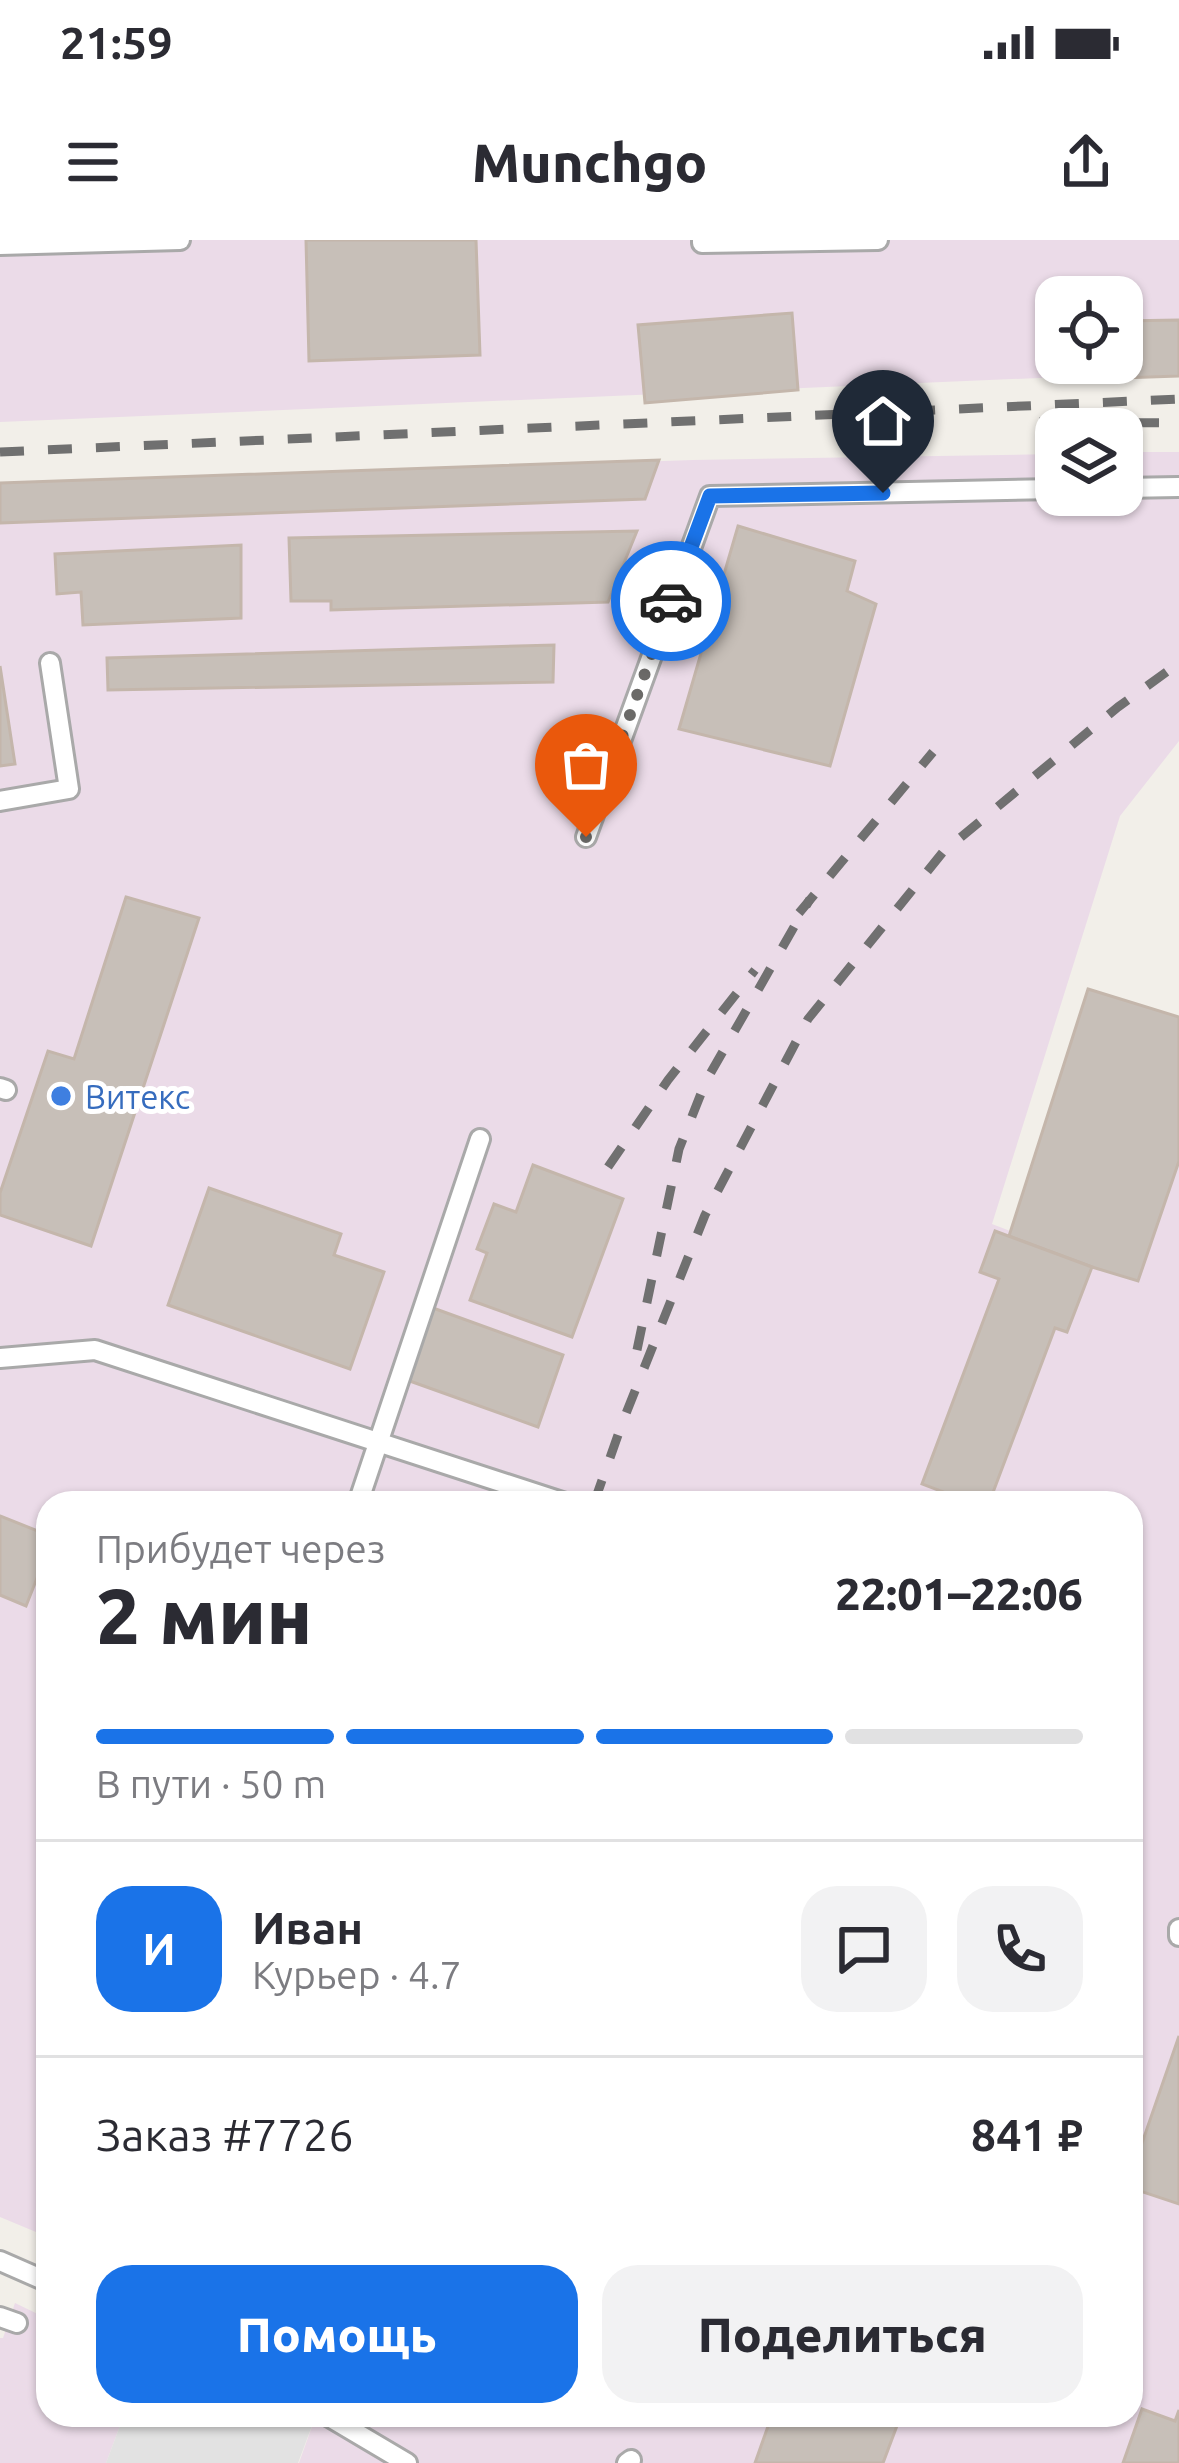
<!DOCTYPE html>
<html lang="ru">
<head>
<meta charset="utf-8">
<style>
	body { margin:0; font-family:Ubuntu,sans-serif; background:#f2f2f3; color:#2b2b33; height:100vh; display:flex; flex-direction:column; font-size:45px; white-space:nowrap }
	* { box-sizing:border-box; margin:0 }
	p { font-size:39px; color:#7c7c81 }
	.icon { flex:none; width:66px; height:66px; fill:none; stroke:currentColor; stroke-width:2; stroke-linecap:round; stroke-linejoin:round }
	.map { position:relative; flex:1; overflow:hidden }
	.details { position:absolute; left:36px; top:1251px; width:1107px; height:936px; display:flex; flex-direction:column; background:#fff; border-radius:36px; box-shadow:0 3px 9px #0004 }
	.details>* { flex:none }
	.fabs { position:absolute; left:1035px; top:36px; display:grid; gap:24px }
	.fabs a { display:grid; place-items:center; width:108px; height:108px; border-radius:24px; background:#fff; box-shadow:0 3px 9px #0004; font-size:60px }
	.pin { position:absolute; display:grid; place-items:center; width:102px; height:102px; color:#fff; margin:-123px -51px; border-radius:50% 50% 50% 0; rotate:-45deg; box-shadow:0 0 12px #0007 }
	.pin .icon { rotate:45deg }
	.courier { position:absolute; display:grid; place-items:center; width:120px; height:120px; margin:-60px; border:9px solid #1a73e8; border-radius:50%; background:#fff; color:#222; box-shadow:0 3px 15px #0007 }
	.head em { font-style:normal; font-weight:800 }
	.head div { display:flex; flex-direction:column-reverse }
	.head { display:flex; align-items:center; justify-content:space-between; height:204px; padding:0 60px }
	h1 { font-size:78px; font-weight:800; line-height:90px }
	.bar { display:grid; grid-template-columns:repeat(4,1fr); gap:18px 12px; align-content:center; height:144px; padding:0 60px }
	.bar i { height:15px; border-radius:9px; background:#e1e1e2 }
	.bar .current { background:#1a73e8 }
	.bar p { grid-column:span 4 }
	.line { display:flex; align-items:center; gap:30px; padding:0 60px; border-top:3px solid #e1e1e2 }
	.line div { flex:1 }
	.round { display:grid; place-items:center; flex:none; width:126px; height:126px; border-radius:36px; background:#f2f2f3 }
	.primary-button { display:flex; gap:24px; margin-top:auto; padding:24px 60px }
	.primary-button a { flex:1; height:138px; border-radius:36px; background:#1a73e8; color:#fff; font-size:48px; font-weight:800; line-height:138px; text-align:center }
	.primary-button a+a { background:#f2f2f3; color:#2b2b33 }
	.status { display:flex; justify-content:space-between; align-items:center; height:84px; padding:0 60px; background:#fff; direction:ltr }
	.status svg { height:33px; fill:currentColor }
	header { display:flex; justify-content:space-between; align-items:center; height:156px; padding:0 60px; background:#fff; font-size:54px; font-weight:800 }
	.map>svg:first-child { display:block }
	.industrial { fill:#ebdbe8; fill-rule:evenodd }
	.parking { fill:#e2e2e2 }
	.building { fill:#c7bfb8; stroke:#c4b6ab; stroke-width:3 }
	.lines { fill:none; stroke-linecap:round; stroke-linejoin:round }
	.service-casing { stroke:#a9a9a9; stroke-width:24 }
	.service { stroke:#fff; stroke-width:18 }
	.rail { stroke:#707070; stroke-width:9; stroke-dasharray:24 24; stroke-linecap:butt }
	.done { stroke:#6b6a68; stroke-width:12; stroke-dasharray:0 21.6 }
	.route { stroke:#1a73e8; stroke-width:15 }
	.shop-dot { fill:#3f7fe0; stroke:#fff; stroke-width:4.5 }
	.labels { text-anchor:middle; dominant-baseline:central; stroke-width:10; stroke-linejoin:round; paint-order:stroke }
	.shop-label { font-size:33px; fill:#366cbe; stroke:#fff; text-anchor:start }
</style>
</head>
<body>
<div class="status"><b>21:59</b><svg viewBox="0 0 49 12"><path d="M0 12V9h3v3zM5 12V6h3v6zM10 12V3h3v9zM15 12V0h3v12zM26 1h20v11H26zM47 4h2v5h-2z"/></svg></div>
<header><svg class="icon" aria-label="menu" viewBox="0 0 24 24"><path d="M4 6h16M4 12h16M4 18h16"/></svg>Munchgo<svg class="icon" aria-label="share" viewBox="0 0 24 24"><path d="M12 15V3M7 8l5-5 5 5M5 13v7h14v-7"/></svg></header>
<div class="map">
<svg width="1179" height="2223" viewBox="0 0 1179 2223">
	<rect width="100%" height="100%" fill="#f2efe9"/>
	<!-- industrial -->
	<g class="industrial">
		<path d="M 0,0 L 1179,0 L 1179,132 L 0,182 ZM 1056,57 L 1122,57 L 1122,123 L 1056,123 Z"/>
		<path d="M 1122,212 L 1179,212 L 1179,501 L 1120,576 L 992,984 L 1137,1040 L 1179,921 L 1179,2223 L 299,2223 L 316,2175 L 1131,2175 L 1131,1263 L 48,1263 L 48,1997 L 0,1977 L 0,243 L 693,220 L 1056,214 L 1056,255 L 1122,255 Z"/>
		<path d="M 15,2063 L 48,2079 L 48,2175 L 124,2175 L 106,2223 L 0,2223 L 0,2098 L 3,2098 Z"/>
	</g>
	<!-- parking -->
	<path class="parking" d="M 124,2175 L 316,2175 L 298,2223 L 106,2223 Z"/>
	<!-- building -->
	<g class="building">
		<path d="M 306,0 L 476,0 L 480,115 L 309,121 Z"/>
		<path d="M 792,73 L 798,150 L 645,163 L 638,85 Z"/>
		<path d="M 1179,80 L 1179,136 L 1063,140 L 1062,123 L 1122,123 L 1122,81 Z"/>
		<path d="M 659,220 L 645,259 L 0,283 L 0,243 Z"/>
		<path d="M 738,286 L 855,321 L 847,351 L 876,364 L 830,526 L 679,489 Z"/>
		<path d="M 637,291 L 608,362 L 331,370 L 331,361 L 291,361 L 289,298 Z"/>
		<path d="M 241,305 L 241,378 L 83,385 L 81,352 L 57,354 L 55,314 Z"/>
		<path d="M 554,405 L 553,442 L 108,450 L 107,418 Z"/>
		<path d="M 0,426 L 15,524 L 0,526 Z"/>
		<path d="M 126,657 L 199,678 L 91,1006 L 0,975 L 0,953 L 48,811 L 74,819 Z"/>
		<path d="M 1088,749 L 1179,777 L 1179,921 L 1138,1041 L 1092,1027 L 1009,996 Z"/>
		<path d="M 533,925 L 623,959 L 572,1097 L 470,1060 L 487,1013 L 477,1009 L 494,964 L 516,972 Z"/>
		<path d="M 209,948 L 341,994 L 334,1015 L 384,1032 L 350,1129 L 168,1065 Z"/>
		<path d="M 995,991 L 1092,1027 L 1067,1092 L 1055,1088 L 989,1263 L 972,1263 L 922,1244 L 999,1039 L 980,1032 Z"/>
		<path d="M 433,1068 L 563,1115 L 538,1187 L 407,1140 Z"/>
		<path d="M 0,1276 L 48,1295 L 48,1310 L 26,1366 L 0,1355 Z"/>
		<path d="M 1179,1796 L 1179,1964 L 1131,1948 L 1131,1935 Z"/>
		<path d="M 1142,2169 L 1175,2181 L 1179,2170 L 1179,2223 L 1123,2223 Z"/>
		<path d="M 772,2175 L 901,2175 L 883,2223 L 755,2223 Z"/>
	</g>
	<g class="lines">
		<!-- service casing -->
		<g class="service-casing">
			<g id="service">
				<path d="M 702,0 L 702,3 L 878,0"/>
				<path d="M 0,5 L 180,0"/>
				<path d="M 1122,248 L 1179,247"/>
				<path d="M 0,561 L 69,549 L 50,423"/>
				<path d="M 586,597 L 710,256 L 1056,249"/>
				<path d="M 0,848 L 6,850"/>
				<path d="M 0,1118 L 95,1110 L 565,1263"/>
				<path d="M 358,1263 L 480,899"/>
				<path d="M 1179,1689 L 1179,1696"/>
				<path d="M 0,2021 L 48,2042"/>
				<path d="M 0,2077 L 17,2083"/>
				<path d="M 326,2175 L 407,2223"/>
				<path d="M 627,2223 L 631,2220"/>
			</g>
		</g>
		<!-- service -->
		<use href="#service" class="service"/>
		<!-- rail -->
		<g class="rail">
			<path d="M 1039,182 L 1179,183"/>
			<path d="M 0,212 L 1179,159"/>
			<path d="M 799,673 L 933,512"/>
			<path d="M 608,927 L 668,840 L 755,730"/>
			<path d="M 637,1110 L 679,909 L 706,841 L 810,659"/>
			<path d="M 594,1263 L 623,1181 L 705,975 L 808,779 L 943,612 L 1118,467 L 1179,423"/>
		</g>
	</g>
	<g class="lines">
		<!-- done -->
		<path class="done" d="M 586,597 L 671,361"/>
		<!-- route -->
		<path class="route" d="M 671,361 L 710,256 L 883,253"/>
	</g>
	<!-- markers -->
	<circle class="shop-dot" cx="61" cy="856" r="12"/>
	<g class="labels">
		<!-- shop labels -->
		<g class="shop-label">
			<text x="85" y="856">Витекс</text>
		</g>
	</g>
</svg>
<div class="fabs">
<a><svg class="icon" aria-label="locate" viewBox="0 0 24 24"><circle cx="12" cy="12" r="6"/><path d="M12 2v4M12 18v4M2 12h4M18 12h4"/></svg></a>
<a><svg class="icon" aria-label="layers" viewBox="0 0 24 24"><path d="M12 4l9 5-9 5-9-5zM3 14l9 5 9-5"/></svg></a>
</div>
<div class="pin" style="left:586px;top:597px;background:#ea580c"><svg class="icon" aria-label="bag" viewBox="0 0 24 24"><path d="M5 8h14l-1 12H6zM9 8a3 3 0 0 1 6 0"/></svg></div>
<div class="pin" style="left:883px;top:253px;background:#1f2937"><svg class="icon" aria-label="home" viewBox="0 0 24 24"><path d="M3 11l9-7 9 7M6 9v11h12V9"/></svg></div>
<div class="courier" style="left:671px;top:361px"><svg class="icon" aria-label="car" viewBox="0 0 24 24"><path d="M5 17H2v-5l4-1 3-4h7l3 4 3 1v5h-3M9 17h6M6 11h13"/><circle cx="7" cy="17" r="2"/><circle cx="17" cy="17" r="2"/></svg></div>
<section class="details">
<div class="head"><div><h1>2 мин</h1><p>Прибудет через</p></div><em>22:01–22:06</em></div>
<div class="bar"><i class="current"></i><i class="current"></i><i class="current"></i><i></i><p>В пути · 50 m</p></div>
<div class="line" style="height:216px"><b class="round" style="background:#1a73e8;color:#fff">И</b><div><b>Иван</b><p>Курьер · 4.7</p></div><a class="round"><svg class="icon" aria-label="chat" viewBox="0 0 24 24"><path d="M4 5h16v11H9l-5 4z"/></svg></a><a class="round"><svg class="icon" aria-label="phone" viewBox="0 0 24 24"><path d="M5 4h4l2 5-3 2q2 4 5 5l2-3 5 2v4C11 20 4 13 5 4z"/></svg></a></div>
<div class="line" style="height:156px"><div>Заказ #7726</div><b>841 ₽</b></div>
<div class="primary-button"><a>Помощь</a><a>Поделиться</a></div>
</section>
</div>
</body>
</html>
